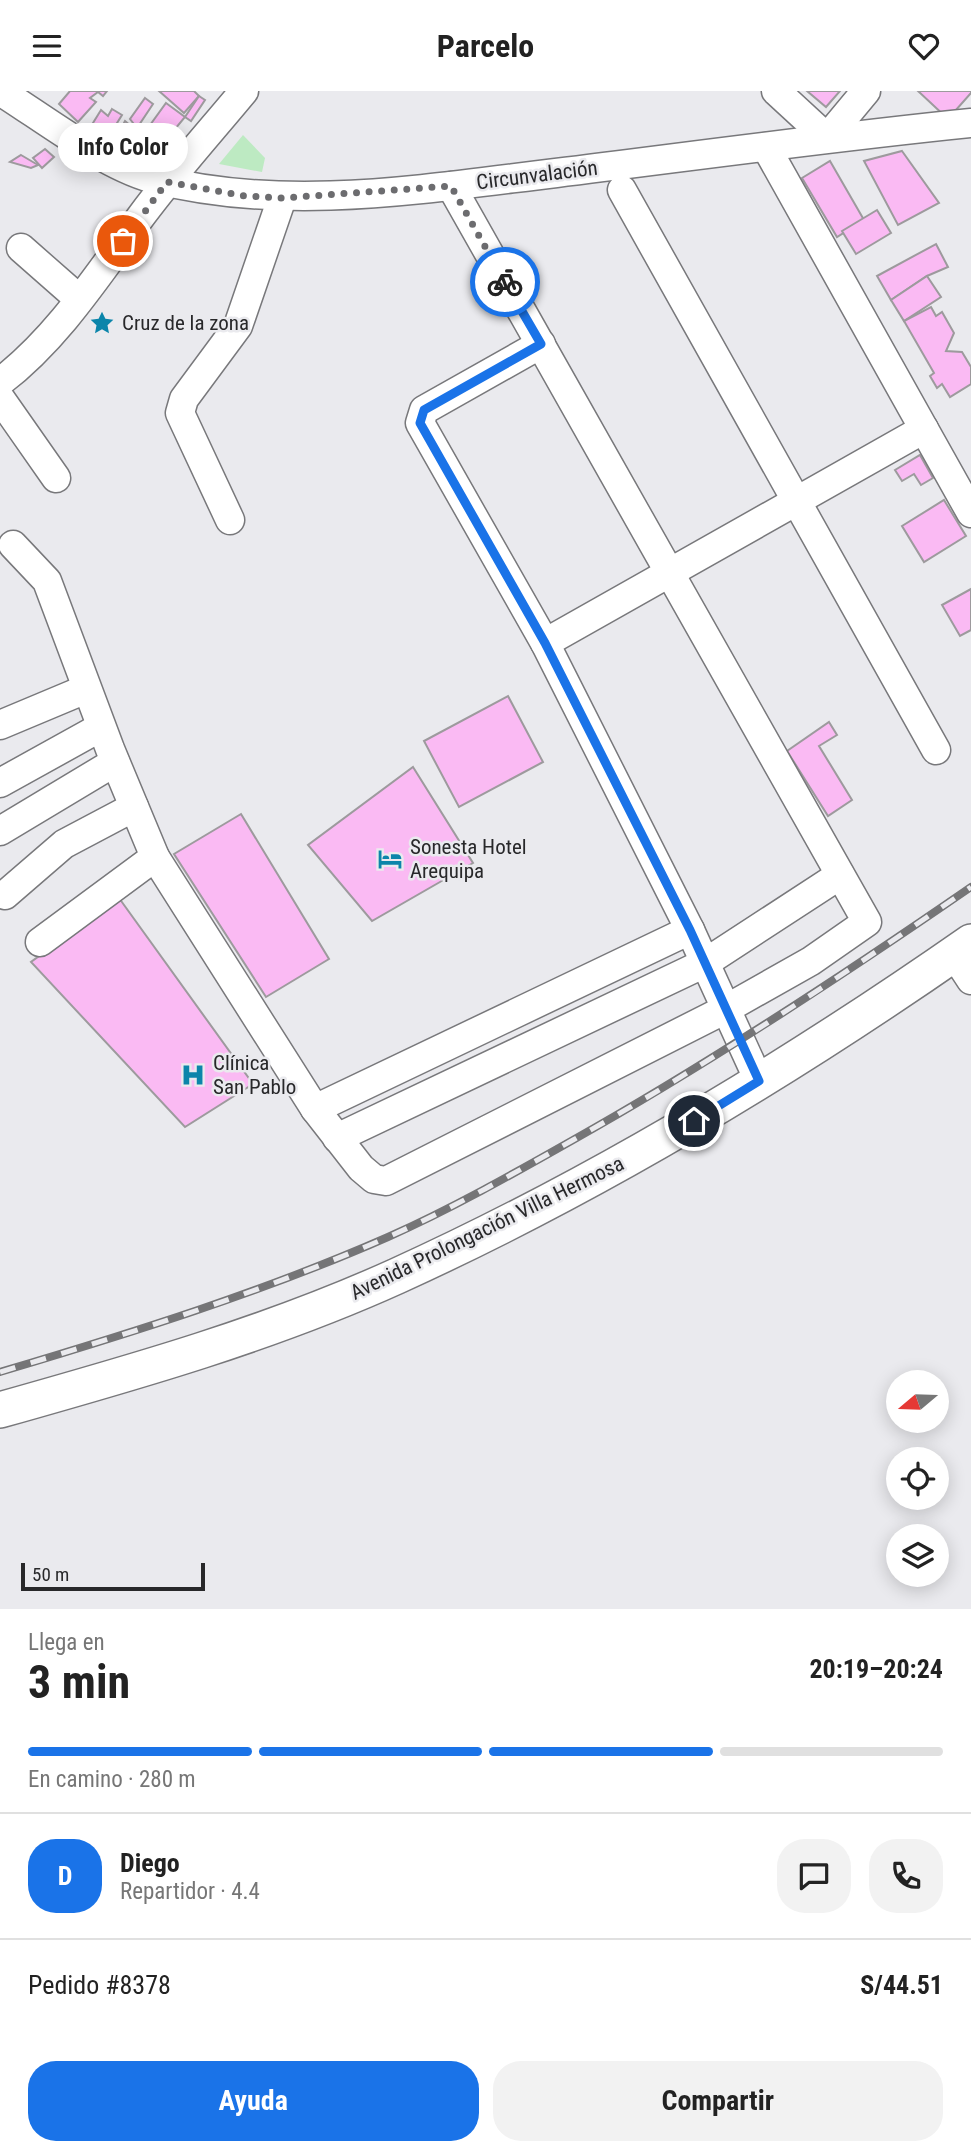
<!DOCTYPE html>
<html lang="es">
<head>
<meta charset="utf-8">
<style>
	body { margin:0; font-family:"Roboto Condensed",sans-serif; background:#f2f2f2; color:#222; height:100vh; display:flex; flex-direction:column; font-size:26px; white-space:nowrap }
	* { box-sizing:border-box; margin:0 }
	p { font-size:23px; color:#767676 }
	.icon { flex:none; width:38px; height:38px; fill:none; stroke:currentColor; stroke-width:2; stroke-linecap:round; stroke-linejoin:round }
	.map { position:relative; height:1518px; overflow:hidden }
	.drawer { display:flex; flex-direction:column; background:#fff; flex:1 }
	.drawer>* { flex:none }
	.needle { width:46px; rotate:251deg }
	.buttons { position:absolute; left:886px; top:1279px; display:grid; gap:14px }
	.buttons a { display:grid; place-items:center; width:63px; height:63px; border-radius:50%; background:#fff; box-shadow:0 4px 18px #0003; font-size:35px }
	.scale { position:absolute; left:21px; bottom:18px; width:184px; box-sizing:border-box; padding-left:7px; border:4px solid #28282a; border-top:0; font-size:19px; line-height:24px; white-space:nowrap; color:#28282a; -webkit-text-stroke:5px #eaeaee; paint-order:stroke }
	.pin { position:absolute; display:grid; place-items:center; width:60px; height:60px; color:#fff; margin:-30px; border:4px solid #fff; border-radius:50%; box-shadow:0 2px 7px #0007 }
	.courier { position:absolute; display:grid; place-items:center; width:70px; height:70px; margin:-35px; border:5px solid #1a73e8; border-radius:50%; background:#fff; color:#222; box-shadow:0 2px 9px #0007 }
	.bubble { position:absolute; height:49px; border-radius:24px; background:#fff; box-shadow:0 4px 18px #0003; font-size:23px; font-weight:700; line-height:49px; text-align:center }
	.overview em { font-style:normal; font-weight:700 }
	.overview div { display:flex; flex-direction:column-reverse }
	.overview { display:flex; align-items:center; justify-content:space-between; height:119px; padding:0 28px }
	h1 { font-size:46px; font-weight:700; line-height:52px }
	.bar { display:grid; grid-template-columns:repeat(4,1fr); gap:10px 7px; align-content:center; height:84px; padding:0 28px }
	.bar i { height:9px; border-radius:5px; background:#e0e0e0 }
	.bar .active { background:#1a73e8 }
	.bar p { grid-column:span 4 }
	.line { display:flex; align-items:center; gap:18px; padding:0 28px; border-top:2px solid #e0e0e0 }
	.line div { flex:1 }
	.round { display:grid; place-items:center; flex:none; width:74px; height:74px; border-radius:28px; background:#f2f2f2 }
	.cta { display:flex; gap:14px; margin-top:auto; padding:14px 28px }
	.cta a { flex:1; height:80px; border-radius:28px; background:#1a73e8; color:#fff; font-size:28px; font-weight:700; line-height:80px; text-align:center }
	.cta a+a { background:#f2f2f2; color:#222 }
	header { display:flex; justify-content:space-between; align-items:center; height:91px; padding:0 28px; background:#fff; font-size:32px; font-weight:700 }
	.map>svg:first-child { display:block }
	.green { fill:#bdeac2 }
	.building { fill:#fabaf3; stroke:#9d9a9d; stroke-width:2 }
	.lines { fill:none; stroke-linecap:round; stroke-linejoin:round }
	.minor-casing { stroke:#78787b; stroke-width:31 }
	.major-casing { stroke:#78787b; stroke-width:38 }
	.minor { stroke:#fff; stroke-width:28 }
	.major { stroke:#fff; stroke-width:35 }
	.rail-casing { stroke:#757577; stroke-width:8 }
	.rail { stroke:#eaeaee; stroke-width:5; stroke-dasharray:16; stroke-linecap:butt }
	.done { stroke:#6c6c6f; stroke-width:7; stroke-dasharray:0 12.6 }
	.route { stroke:#1a73e8; stroke-width:9 }
	.labels { text-anchor:middle; dominant-baseline:central; stroke-width:5; stroke-linejoin:round; paint-order:stroke }
	.street-label { font-size:21px; fill:#28282a; stroke:#eaeaee }
	.poi-label { font-size:21px; fill:#28282a; stroke:#eaeaee; text-anchor:start }
</style>
</head>
<body>
<header><svg class="icon" aria-label="menu" viewBox="0 0 24 24"><path d="M4 6h16M4 12h16M4 18h16"/></svg>Parcelo<svg class="icon" aria-label="heart" viewBox="0 0 24 24"><path d="M12 20l-8-8c-3-5 5-10 8-4 3-6 11-1 8 4z"/></svg></header>
<div class="map">
<svg width="971" height="1518" viewBox="0 0 971 1518">
	<rect width="100%" height="100%" fill="#eaeaee"/>
	<!-- green -->
	<path class="green" d="M 243,44 L 265,67 L 262,81 L 219,73 Z"/>
	<!-- building -->
	<g class="building">
		<path d="M 70,0 L 107,0 L 103,5 L 98,1 L 90,7 L 96,11 L 78,31 L 59,13 Z"/>
		<path d="M 159,0 L 194,0 L 199,5 L 184,22 Z"/>
		<path d="M 807,0 L 840,0 L 826,16 Z"/>
		<path d="M 918,0 L 971,0 L 971,2 L 948,28 Z"/>
		<path d="M 199,5 L 205,9 L 191,30 L 185,26 Z"/>
		<path d="M 145,7 L 153,13 L 137,37 L 130,28 Z"/>
		<path d="M 166,12 L 185,26 L 161,55 L 145,41 Z"/>
		<path d="M 112,18 L 122,24 L 107,48 L 88,40 L 101,19 L 108,25 Z"/>
		<path d="M 125,30 L 139,42 L 127,61 L 112,54 Z"/>
		<path d="M 139,42 L 164,62 L 154,76 L 127,61 Z"/>
		<path d="M 45,58 L 54,66 L 42,77 L 33,67 Z"/>
		<path d="M 902,60 L 939,112 L 898,134 L 864,70 Z"/>
		<path d="M 21,64 L 38,74 L 31,77 L 10,71 Z"/>
		<path d="M 830,70 L 864,129 L 837,146 L 802,87 Z"/>
		<path d="M 877,119 L 891,142 L 856,163 L 842,140 Z"/>
		<path d="M 936,153 L 948,176 L 927,185 L 891,209 L 877,185 Z"/>
		<path d="M 927,185 L 941,206 L 904,230 L 891,209 Z"/>
		<path d="M 931,216 L 936,225 L 942,221 L 954,242 L 946,260 L 962,261 L 971,276 L 971,293 L 950,306 L 942,293 L 937,297 L 930,285 L 934,282 L 904,230 Z"/>
		<path d="M 920,364 L 933,387 L 921,394 L 914,383 L 902,390 L 895,379 Z"/>
		<path d="M 944,409 L 966,445 L 924,471 L 902,435 Z"/>
		<path d="M 971,498 L 971,539 L 960,545 L 942,514 Z"/>
		<path d="M 508,605 L 543,671 L 459,716 L 424,650 Z"/>
		<path d="M 829,631 L 837,644 L 819,655 L 852,709 L 828,725 L 787,660 Z"/>
		<path d="M 413,676 L 473,772 L 372,830 L 308,754 Z"/>
		<path d="M 241,723 L 329,868 L 266,906 L 174,763 Z"/>
		<path d="M 119,807 L 253,993 L 185,1036 L 31,871 Z"/>
	</g>
	<g class="lines">
		<!-- minor casing -->
		<g class="minor-casing">
			<g id="minor">
				<path d="M 0,0 C 43,27 104,74 151,87 C 283,122 423,98 556,82 C 694,65 832,46 971,32"/>
				<path d="M 776,0 L 827,47"/>
				<path d="M 827,47 L 866,0"/>
				<path d="M 766,56 L 971,422"/>
				<path d="M 622,99 L 936,659"/>
				<path d="M 21,157 L 79,208"/>
				<path d="M 541,253 L 424,319 L 420,332 L 545,552 L 690,839 L 759,990"/>
				<path d="M 0,291 C 58,247 99,182 142,124 C 174,81 210,41 244,0"/>
				<path d="M 0,307 L 56,387"/>
				<path d="M 230,429 L 180,322 L 184,308 L 238,235 L 282,107"/>
				<path d="M 13,454 L 47,490 L 110,658 L 155,766 L 315,1018 L 361,1077 L 374,1088 L 386,1090 L 726,918 L 811,870 L 867,831 L 451,95"/>
				<path d="M 545,552 L 924,338"/>
				<path d="M 0,634 L 86,598"/>
				<path d="M 0,692 L 101,636"/>
				<path d="M 0,740 L 115,671"/>
				<path d="M 5,804 L 64,753 L 134,716"/>
				<path d="M 40,851 L 155,766"/>
				<path d="M 954,863 L 971,889"/>
				<path d="M 315,1018 L 690,839"/>
				<path d="M 337,1047 L 705,872 L 840,784"/>
			</g>
		</g>
		<!-- major casing -->
		<g class="major-casing">
			<path id="major" d="M 0,1319 C 135,1281 269,1243 397,1185 C 599,1093 789,978 971,851"/>
		</g>
		<!-- minor -->
		<use href="#minor" class="minor"/>
		<!-- major -->
		<use href="#major" class="major"/>
		<!-- rail casing -->
		<g class="rail-casing">
			<path id="rail" d="M 0,1281 C 131,1242 263,1201 388,1146 C 451,1118 513,1083 573,1049 C 710,972 842,885 971,796"/>
		</g>
		<!-- rail -->
		<use href="#rail" class="rail"/>
	</g>
	<g class="lines">
		<!-- done -->
		<path class="done" d="M 123,150 L 167,91 L 245,105 L 282,107 L 451,95 L 505,191"/>
		<!-- route -->
		<path class="route" d="M 505,191 L 541,253 L 424,319 L 420,332 L 545,552 L 690,839 L 759,990 L 694,1030"/>
	</g>
	<!-- icons -->
	<defs>
		<g id="sight-bare" transform="scale(1.89)"><path d="M0-6L1.8-2.2L6-1.7L2.9 1.2L3.7 5.4L0 3.3L-3.7 5.4L-2.9 1.2L-6-1.7L-1.8-2.2Z" fill="#0b85aa" stroke="#eaeaee" stroke-width="2.5" paint-order="stroke"/></g>
		<g id="hotel-bare" transform="scale(1.89)"><path d="M-6-4.5h1.5V1H6V5H4.5V3h-9V5H-6ZM-4 0a1.8 1.8 0 1 1 3.6 0ZM.5 0V-2.5h3Q6-2.5 6 0Z" fill="#0b85aa" stroke="#eaeaee" stroke-width="2.5" paint-order="stroke"/></g>
		<g id="hospital-bare" transform="scale(1.89)"><path d="M-5-5h3v3.5h4V-5h3V5h-3V1.5h-4V5h-3Z" fill="#0b85aa" stroke="#eaeaee" stroke-width="2.5" paint-order="stroke"/></g>
	</defs>
	<g fill-rule="evenodd">
		<use href="#sight-bare" x="102" y="232"/>
		<use href="#hotel-bare" x="390" y="768"/>
		<use href="#hospital-bare" x="193" y="984"/>
	</g>
	<g class="labels">
		<!-- street labels -->
		<g class="street-label">
			<text transform="translate(537 84) rotate(-7)">Circunvalación</text>
			<text transform="translate(487 1137) rotate(-26)">Avenida Prolongación Villa Hermosa</text>
		</g>
		<!-- poi labels -->
		<g class="poi-label">
			<text x="122" y="232">Cruz de la zona</text>
			<text x="410" y="756">Sonesta Hotel<tspan x="410" dy="24">Arequipa</tspan></text>
			<text x="213" y="972">Clínica<tspan x="213" dy="24">San Pablo</tspan></text>
		</g>
	</g>
</svg>
<div class="buttons">
<a><svg class="needle" viewBox="-14 -14 28 28"><path d="M0-13l5 13h-10z" fill="#e53935"/><path d="M0 13l5-13h-10z" fill="#767676"/></svg></a>
<a><svg class="icon" aria-label="locate" viewBox="0 0 24 24"><circle cx="12" cy="12" r="6"/><path d="M12 2v4M12 18v4M2 12h4M18 12h4"/></svg></a>
<a><svg class="icon" aria-label="layers" viewBox="0 0 24 24"><path d="M12 4l9 5-9 5-9-5zM3 14l9 5 9-5"/></svg></a>
</div>
<div class="scale">50 m</div>
<div class="pin" style="left:123px;top:150px;background:#ea580c"><svg class="icon" aria-label="bag" viewBox="0 0 24 24"><path d="M5 8h14l-1 12H6zM9 8a3 3 0 0 1 6 0"/></svg></div>
<div class="pin" style="left:694px;top:1030px;background:#1f2937"><svg class="icon" aria-label="home" viewBox="0 0 24 24"><path d="M3 11l9-7 9 7M6 9v11h12V9"/></svg></div>
<div class="courier" style="left:505px;top:191px"><svg class="icon" aria-label="bike" viewBox="0 0 24 24"><circle cx="6" cy="16" r="4"/><circle cx="18" cy="16" r="4"/><path d="M6 16l4-8h5l3 8M10 8l3 8H6M13 5h3"/></svg></div>
<div class="bubble" style="left:58px;top:32px;width:130px">Info Color</div>
</div>
<section class="drawer">
<div class="overview"><div><h1>3 min</h1><p>Llega en</p></div><em>20:19–20:24</em></div>
<div class="bar"><i class="active"></i><i class="active"></i><i class="active"></i><i></i><p>En camino · 280 m</p></div>
<div class="line" style="height:126px"><b class="round" style="background:#1a73e8;color:#fff">D</b><div><b>Diego</b><p>Repartidor · 4.4</p></div><a class="round"><svg class="icon" aria-label="chat" viewBox="0 0 24 24"><path d="M4 5h16v11H9l-5 4z"/></svg></a><a class="round"><svg class="icon" aria-label="phone" viewBox="0 0 24 24"><path d="M5 4h4l2 5-3 2q2 4 5 5l2-3 5 2v4C11 20 4 13 5 4z"/></svg></a></div>
<div class="line" style="height:91px"><div>Pedido #8378</div><b>S/44.51</b></div>
<div class="cta"><a>Ayuda</a><a>Compartir</a></div>
</section>
</body>
</html>
